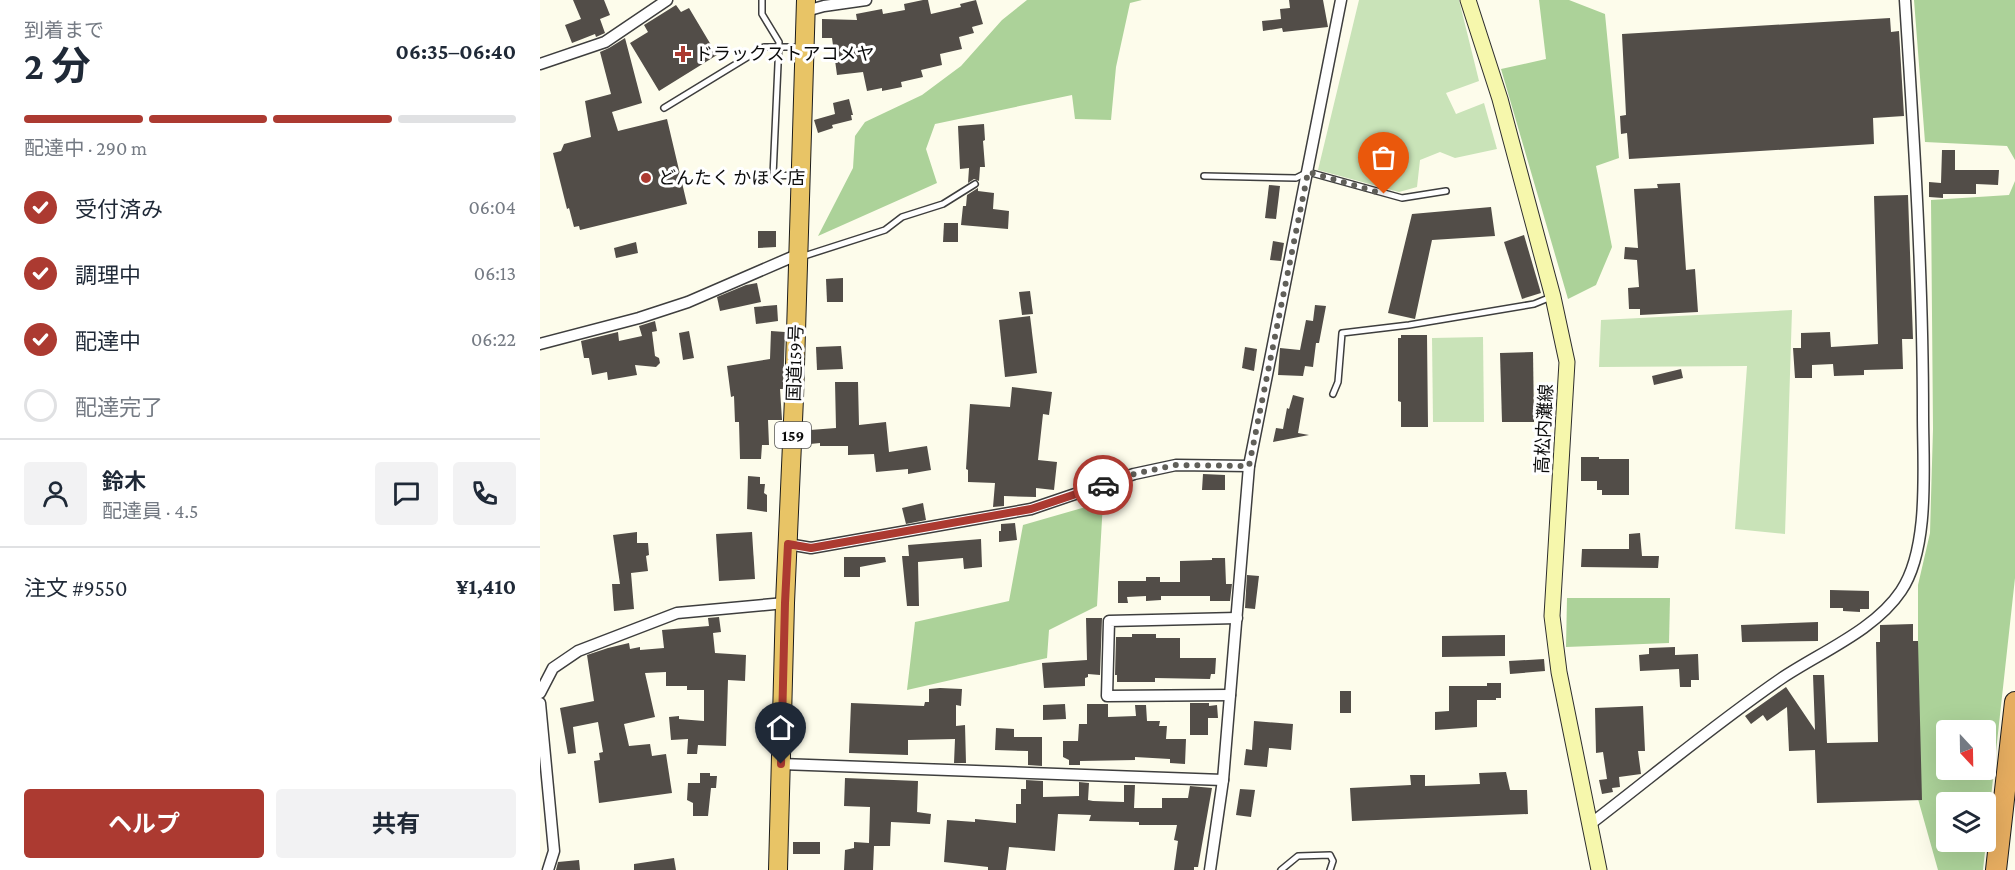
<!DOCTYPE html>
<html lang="ja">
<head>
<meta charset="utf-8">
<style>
	body { margin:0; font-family:"Crimson Pro","Noto Sans JP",serif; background:#f2f2f3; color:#1f2937; height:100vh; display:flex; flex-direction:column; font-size:22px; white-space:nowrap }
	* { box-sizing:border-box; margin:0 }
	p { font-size:20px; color:#747a83 }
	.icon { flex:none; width:33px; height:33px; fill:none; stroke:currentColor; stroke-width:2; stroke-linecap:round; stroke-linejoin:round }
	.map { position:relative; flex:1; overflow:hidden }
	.sheet { display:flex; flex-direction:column; background:#fff; width:540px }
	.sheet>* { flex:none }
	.needle { width:39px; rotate:158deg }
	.fabs { position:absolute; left:1396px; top:720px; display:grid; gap:12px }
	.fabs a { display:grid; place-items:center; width:60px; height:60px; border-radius:6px; background:#fff; box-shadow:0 6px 24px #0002; font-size:30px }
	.pin { position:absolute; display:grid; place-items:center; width:51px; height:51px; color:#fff; margin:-62px -26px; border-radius:50% 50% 50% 0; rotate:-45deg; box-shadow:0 0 6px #0007 }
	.pin .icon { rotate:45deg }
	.courier { position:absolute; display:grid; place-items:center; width:60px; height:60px; margin:-30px; border:4px solid #ac3a31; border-radius:50%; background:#fff; color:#222; box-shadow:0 2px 8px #0007 }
	.summary em { font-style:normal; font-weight:700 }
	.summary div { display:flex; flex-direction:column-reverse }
	.summary { display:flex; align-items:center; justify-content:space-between; height:102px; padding:0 24px }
	h1 { font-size:39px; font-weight:700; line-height:45px }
	.bar { display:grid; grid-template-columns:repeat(4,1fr); gap:9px 6px; align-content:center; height:72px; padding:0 24px }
	.bar i { height:8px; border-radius:4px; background:#e0e1e3 }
	.bar .selected { background:#ac3a31 }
	.bar p { grid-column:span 4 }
	.line { display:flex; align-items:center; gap:15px; padding:0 24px; border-top:2px solid #e0e1e3 }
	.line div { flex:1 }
	.round { display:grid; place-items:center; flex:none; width:63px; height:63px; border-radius:6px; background:#f2f2f3 }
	ol { padding:0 24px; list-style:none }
	li { display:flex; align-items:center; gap:18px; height:66px }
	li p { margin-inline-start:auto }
	li .icon { padding:6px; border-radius:50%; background:#ac3a31; color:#fff; stroke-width:4 }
	li:last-child { color:#747a83 }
	li i { width:33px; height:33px; border:3px solid #e0e1e3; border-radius:50% }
	.action { display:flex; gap:12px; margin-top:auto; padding:12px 24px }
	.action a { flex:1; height:69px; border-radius:6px; background:#ac3a31; color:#fff; font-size:24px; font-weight:700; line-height:69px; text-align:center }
	.action a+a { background:#f2f2f3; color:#1f2937 }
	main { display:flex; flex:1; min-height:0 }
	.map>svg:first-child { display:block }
	.green { fill:#c9e3b8 }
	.forest { fill:#acd299; fill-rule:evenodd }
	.building { fill:#524d48 }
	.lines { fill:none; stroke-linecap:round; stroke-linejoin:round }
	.service-casing { stroke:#3e3e3e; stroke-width:8 }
	.minor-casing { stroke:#3e3e3e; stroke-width:13 }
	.secondary-casing { stroke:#2d2d2d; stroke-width:17 }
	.trunk-casing { stroke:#1c1c1c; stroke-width:20 }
	.motorway-casing { stroke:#1c1c1c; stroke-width:22 }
	.service { stroke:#fff; stroke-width:5 }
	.minor { stroke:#fff; stroke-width:10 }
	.secondary { stroke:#f6f7ac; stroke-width:15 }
	.trunk { stroke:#e8c466; stroke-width:18 }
	.motorway { stroke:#e6ad60; stroke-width:20 }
	.done { stroke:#605f59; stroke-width:6; stroke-dasharray:0 10.8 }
	.route { stroke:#ac3a31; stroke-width:8 }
	.poi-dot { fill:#ac3a31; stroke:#fff; stroke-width:2 }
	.labels { text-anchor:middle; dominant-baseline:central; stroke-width:6; stroke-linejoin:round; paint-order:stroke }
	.shield { fill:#fff; stroke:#545454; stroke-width:1.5 }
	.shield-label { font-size:16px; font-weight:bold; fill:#0b0b0b }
	.poi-label { font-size:18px; fill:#0b0b0b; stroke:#fff; text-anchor:start }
	.street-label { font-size:18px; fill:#0b0b0b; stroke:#fff }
</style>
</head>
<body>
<main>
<section class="sheet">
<div class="summary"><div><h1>2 分</h1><p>到着まで</p></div><em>06:35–06:40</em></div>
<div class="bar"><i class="selected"></i><i class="selected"></i><i class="selected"></i><i></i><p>配達中 · 290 m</p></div>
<ol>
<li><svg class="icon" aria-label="check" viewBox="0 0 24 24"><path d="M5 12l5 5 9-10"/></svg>受付済み<p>06:04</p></li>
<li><svg class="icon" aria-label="check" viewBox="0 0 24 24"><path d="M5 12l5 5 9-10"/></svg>調理中<p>06:13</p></li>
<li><svg class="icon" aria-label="check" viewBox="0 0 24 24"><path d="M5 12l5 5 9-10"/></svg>配達中<p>06:22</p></li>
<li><i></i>配達完了</li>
</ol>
<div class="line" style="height:108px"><a class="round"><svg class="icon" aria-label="person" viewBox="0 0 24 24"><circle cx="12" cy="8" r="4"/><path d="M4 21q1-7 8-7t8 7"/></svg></a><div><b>鈴木</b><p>配達員 · 4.5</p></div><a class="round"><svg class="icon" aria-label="chat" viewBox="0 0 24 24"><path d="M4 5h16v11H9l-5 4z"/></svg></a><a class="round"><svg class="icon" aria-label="phone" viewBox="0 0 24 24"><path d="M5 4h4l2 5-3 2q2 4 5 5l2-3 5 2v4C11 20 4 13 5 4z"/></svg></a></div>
<div class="line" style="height:78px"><div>注文 #9550</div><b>¥1,410</b></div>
<div class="action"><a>ヘルプ</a><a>共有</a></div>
</section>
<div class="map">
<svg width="1475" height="870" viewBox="0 0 1475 870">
	<rect width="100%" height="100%" fill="#fdfceb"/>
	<!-- green -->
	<g class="green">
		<path d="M 819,0 L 919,0 L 939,81 L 906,93 L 916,114 L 944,103 L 957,149 L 915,158 L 900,152 L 880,160 L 877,187 L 859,192 L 778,170 Z"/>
		<path d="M 1252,310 L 1245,534 L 1195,529 L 1207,366 L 1059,367 L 1061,320 Z"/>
		<path d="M 943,337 L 944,422 L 893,422 L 892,338 Z"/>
	</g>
	<!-- forest -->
	<g class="forest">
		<path d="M 487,0 L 602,0 L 590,3 L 576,67 L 571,120 L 535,119 L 532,95 L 395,124 L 386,149 L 397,183 L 278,236 L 313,168 L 315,136 L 325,122 L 382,95 L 421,66 L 462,20 Z"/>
		<path d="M 999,0 L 1029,0 L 1065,14 L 1079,158 L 1056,166 L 1072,247 L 1056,285 L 1028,299 L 961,69 L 1006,59 Z"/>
		<path d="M 1374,0 L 1475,0 L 1475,160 L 1467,146 L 1385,142 Z"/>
		<path d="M 1475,181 L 1475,578 L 1443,870 L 1398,870 L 1378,799 L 1378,585 L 1390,533 L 1393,429 L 1391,200 L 1469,195 ZM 1407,730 L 1446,730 L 1446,770 L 1407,770 ZM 1407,802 L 1446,802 L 1446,842 L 1407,842 Z"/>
		<path d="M 563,502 L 557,606 L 509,630 L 507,658 L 367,690 L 375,622 L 469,601 L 483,525 Z"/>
		<path d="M 1027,598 L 1130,598 L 1129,643 L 1026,647 Z"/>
	</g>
	<!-- building -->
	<g class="building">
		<path d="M 33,0 L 64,0 L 70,15 L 60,19 L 65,33 L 56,37 L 55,34 L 32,43 L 25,25 L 41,19 Z"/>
		<path d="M 383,0 L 388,0 L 391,14 L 421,7 L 420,4 L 436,0 L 443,24 L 432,27 L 434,33 L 419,37 L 422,49 L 400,54 L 402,65 L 381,70 L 383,77 L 361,82 L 362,87 L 342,91 L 342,88 L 327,91 L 323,72 L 297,75 L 292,38 L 282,38 L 282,19 L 317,20 L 316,14 L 342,9 L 343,14 L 365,10 L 364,4 Z"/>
		<path d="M 749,0 L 783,0 L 788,27 L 743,32 L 742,28 L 723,31 L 722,21 L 741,19 L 740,9 L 750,8 Z"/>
		<path d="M 136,5 L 141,12 L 149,8 L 177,55 L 119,91 L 90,43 L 108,32 L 104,25 Z"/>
		<path d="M 1350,18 L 1351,32 L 1359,31 L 1364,116 L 1333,118 L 1334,144 L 1089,159 L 1087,133 L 1081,134 L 1080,116 L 1086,115 L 1082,34 Z"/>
		<path d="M 85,38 L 102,103 L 72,112 L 78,131 L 127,119 L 147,204 L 40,230 L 39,226 L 34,227 L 29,208 L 27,209 L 13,153 L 21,151 L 24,144 L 51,137 L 45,101 L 71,94 L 60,52 L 69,48 Z"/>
		<path d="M 309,99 L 313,115 L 311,115 L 312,120 L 292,125 L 293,128 L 278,133 L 274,120 L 295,114 L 293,103 Z"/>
		<path d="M 444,124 L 445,140 L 443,141 L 445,167 L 440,167 L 439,181 L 434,179 L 428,183 L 429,168 L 420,169 L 418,126 Z"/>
		<path d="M 1402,150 L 1415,150 L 1415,170 L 1459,170 L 1458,185 L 1436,184 L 1436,194 L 1403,194 L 1403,198 L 1389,197 L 1389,182 L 1401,183 Z"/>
		<path d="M 1140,183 L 1146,270 L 1155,269 L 1158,312 L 1100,315 L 1100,309 L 1089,309 L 1088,288 L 1099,287 L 1097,260 L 1084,259 L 1085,247 L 1098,248 L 1094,189 L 1118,188 L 1117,184 Z"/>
		<path d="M 729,185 L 740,186 L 736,219 L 725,218 Z"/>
		<path d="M 438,188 L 438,191 L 454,193 L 453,209 L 469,211 L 468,229 L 421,225 L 423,206 L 426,206 L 427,195 Z"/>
		<path d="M 1368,195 L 1373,339 L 1362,339 L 1363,369 L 1324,370 L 1324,375 L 1294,376 L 1293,364 L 1272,365 L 1272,378 L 1255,378 L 1253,348 L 1261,348 L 1261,333 L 1290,332 L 1291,347 L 1338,344 L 1334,196 Z"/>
		<path d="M 951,207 L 955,236 L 892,240 L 875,319 L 848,313 L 872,214 Z"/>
		<path d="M 404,223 L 418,223 L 418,242 L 403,242 Z"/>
		<path d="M 218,231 L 236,231 L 236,247 L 218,248 Z"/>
		<path d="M 984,235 L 1001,293 L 982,299 L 964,242 Z"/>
		<path d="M 733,241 L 744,243 L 741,261 L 730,260 Z"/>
		<path d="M 96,242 L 98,253 L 76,258 L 74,248 Z"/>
		<path d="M 303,278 L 303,302 L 287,302 L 286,279 Z"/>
		<path d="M 217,283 L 221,302 L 180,311 L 177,297 L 206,285 Z"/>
		<path d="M 490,291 L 493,314 L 482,315 L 479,292 Z"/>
		<path d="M 237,305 L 238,321 L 216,324 L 214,307 Z"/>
		<path d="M 775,305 L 786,306 L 779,343 L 776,343 L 773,367 L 765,366 L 763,376 L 738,375 L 740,348 L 760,350 L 766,320 L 773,321 Z"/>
		<path d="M 490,316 L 497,373 L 465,377 L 459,320 Z"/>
		<path d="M 115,321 L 117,331 L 112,332 L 115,356 L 119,358 L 120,363 L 116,367 L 95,365 L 97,375 L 68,380 L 67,372 L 52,375 L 49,358 L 44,358 L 41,341 L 78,332 L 79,341 L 102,336 L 99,326 Z"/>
		<path d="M 149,331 L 154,358 L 143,360 L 139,333 Z"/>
		<path d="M 231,331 L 245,332 L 243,389 L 240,389 L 242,420 L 228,420 L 229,445 L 222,445 L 221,459 L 200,459 L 199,422 L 195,422 L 194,396 L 191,397 L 187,366 L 230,359 Z"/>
		<path d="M 861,335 L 887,335 L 888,427 L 861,427 L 861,402 L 858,401 L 858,338 L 861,338 Z"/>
		<path d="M 301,346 L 303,369 L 277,370 L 276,347 Z"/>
		<path d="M 705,347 L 717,349 L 714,371 L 702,368 Z"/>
		<path d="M 993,352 L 994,422 L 962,422 L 960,353 Z"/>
		<path d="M 1141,369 L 1143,378 L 1114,385 L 1112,376 Z"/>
		<path d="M 295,382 L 318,382 L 319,425 L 346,422 L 349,452 L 387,446 L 391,470 L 368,474 L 368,469 L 336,472 L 334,454 L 308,455 L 308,446 L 280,446 L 280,443 L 270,444 L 270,430 L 296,428 Z"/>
		<path d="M 472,387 L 512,392 L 509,415 L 503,414 L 498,460 L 517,462 L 514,490 L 496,488 L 496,497 L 464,496 L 464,506 L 453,507 L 455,483 L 428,482 L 428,470 L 426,469 L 430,404 L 470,407 Z"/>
		<path d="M 753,395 L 764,398 L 758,433 L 769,435 L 733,442 L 736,428 L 743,429 L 747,408 L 749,409 Z"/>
		<path d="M 1041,457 L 1059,457 L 1059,459 L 1089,459 L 1089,495 L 1062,495 L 1062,490 L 1057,490 L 1057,481 L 1041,481 Z"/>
		<path d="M 663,474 L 685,475 L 685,490 L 662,490 Z"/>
		<path d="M 208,476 L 220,477 L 220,484 L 225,484 L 224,493 L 227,495 L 227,512 L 207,509 Z"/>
		<path d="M 383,503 L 386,520 L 366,524 L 362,508 Z"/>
		<path d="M 475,523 L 477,540 L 459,542 L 459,531 L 461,531 L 461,524 Z"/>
		<path d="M 97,532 L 97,543 L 108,543 L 109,555 L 106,556 L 108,571 L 91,573 L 94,609 L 74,611 L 72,584 L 80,584 L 73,535 Z"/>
		<path d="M 212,532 L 215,579 L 179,581 L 176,534 Z"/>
		<path d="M 1100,533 L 1102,556 L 1119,556 L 1118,568 L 1041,567 L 1042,549 L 1089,549 L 1089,534 Z"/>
		<path d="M 441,539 L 442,567 L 424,569 L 423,558 L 378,562 L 379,606 L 367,606 L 362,556 L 369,556 L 368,545 Z"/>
		<path d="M 304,557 L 345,557 L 346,562 L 320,567 L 320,577 L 304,577 Z"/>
		<path d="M 672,558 L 685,558 L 686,584 L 692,584 L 690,601 L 670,601 L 670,596 L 621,596 L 621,600 L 606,601 L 606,596 L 587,597 L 588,603 L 578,603 L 578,581 L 606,581 L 606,577 L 620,577 L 620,582 L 640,582 L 640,561 L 672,560 Z"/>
		<path d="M 707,575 L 719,576 L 715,609 L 705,608 Z"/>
		<path d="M 1290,590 L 1329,591 L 1329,609 L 1320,609 L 1320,612 L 1303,611 L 1303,608 L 1290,608 Z"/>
		<path d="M 179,617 L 181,632 L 173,633 L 175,653 L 206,655 L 205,681 L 188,680 L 186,746 L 158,745 L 157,754 L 147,754 L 148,739 L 131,740 L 129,717 L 139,716 L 139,719 L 164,721 L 164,690 L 147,690 L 147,686 L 126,686 L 126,672 L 105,673 L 115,717 L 84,724 L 89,746 L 110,744 L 112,756 L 126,754 L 132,793 L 59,803 L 54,761 L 60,760 L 59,753 L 63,752 L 58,722 L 33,727 L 36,753 L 28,754 L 20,708 L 54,701 L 47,655 L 68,648 L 89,643 L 90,649 L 100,647 L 100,650 L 124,648 L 122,630 L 169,626 L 168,618 Z"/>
		<path d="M 546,618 L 562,618 L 560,675 L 548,674 L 548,677 L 545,678 L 545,686 L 504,688 L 502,663 L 547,660 Z"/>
		<path d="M 1278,622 L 1278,641 L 1202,642 L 1201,625 Z"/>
		<path d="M 1373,624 L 1373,641 L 1378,641 L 1382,800 L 1277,803 L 1275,750 L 1249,751 L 1247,707 L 1227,721 L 1223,715 L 1211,724 L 1205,716 L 1246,687 L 1275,730 L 1273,675 L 1284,675 L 1287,743 L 1338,742 L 1336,642 L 1340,642 L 1340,625 Z"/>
		<path d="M 592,634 L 616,634 L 616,638 L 640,638 L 640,658 L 676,658 L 675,674 L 671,674 L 670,679 L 615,678 L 615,682 L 577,682 L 577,675 L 575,675 L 576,637 L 592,637 Z"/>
		<path d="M 965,635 L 965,656 L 902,657 L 902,636 Z"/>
		<path d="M 1135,647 L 1135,655 L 1158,654 L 1159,680 L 1151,680 L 1151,687 L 1140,687 L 1139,669 L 1100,671 L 1099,655 L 1109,654 L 1109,648 Z"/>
		<path d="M 1004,659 L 1005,671 L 970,674 L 969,661 Z"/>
		<path d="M 947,683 L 961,683 L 961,698 L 956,698 L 956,700 L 937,700 L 937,727 L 895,730 L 895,712 L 909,711 L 909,686 L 947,686 Z"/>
		<path d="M 400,688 L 422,689 L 421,706 L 416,705 L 416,726 L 425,725 L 426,763 L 414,763 L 415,739 L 368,740 L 368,755 L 309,753 L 311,703 L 384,706 L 385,702 L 389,702 L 389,689 Z"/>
		<rect x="800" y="691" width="11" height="22"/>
		<path d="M 650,703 L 669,703 L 669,706 L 677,705 L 678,718 L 668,718 L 668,735 L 650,735 Z"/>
		<path d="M 525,704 L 526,719 L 503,720 L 503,705 Z"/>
		<path d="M 547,704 L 568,704 L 568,717 L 596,716 L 595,705 L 606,705 L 607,721 L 620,721 L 619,726 L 627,726 L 626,739 L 646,739 L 645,764 L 630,763 L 630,759 L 595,757 L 595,760 L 540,761 L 540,765 L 529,765 L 529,760 L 523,757 L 523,741 L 538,741 L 539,724 L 547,724 Z"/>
		<path d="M 1103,706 L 1105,751 L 1098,751 L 1101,774 L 1079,777 L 1080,787 L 1072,788 L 1073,792 L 1062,794 L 1059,780 L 1067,779 L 1063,752 L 1056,753 L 1055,708 Z"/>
		<path d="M 714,721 L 753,724 L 751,750 L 729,748 L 727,767 L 704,765 L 706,749 L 712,750 Z"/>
		<path d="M 456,728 L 474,729 L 474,737 L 502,737 L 502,766 L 488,765 L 488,751 L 455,750 Z"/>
		<path d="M 966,772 L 970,790 L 987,790 L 988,814 L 812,821 L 810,788 L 871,785 L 870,775 L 885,775 L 885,786 L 940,784 L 939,773 Z"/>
		<path d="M 160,773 L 170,773 L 170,776 L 177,776 L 176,788 L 171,788 L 168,816 L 153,816 L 153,803 L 147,800 L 148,783 L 160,783 Z"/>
		<path d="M 305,778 L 378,781 L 377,812 L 391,814 L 390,824 L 351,822 L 350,846 L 334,846 L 333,870 L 304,870 L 305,850 L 314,848 L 314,842 L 329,843 L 330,807 L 304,806 Z"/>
		<path d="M 486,780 L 503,781 L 503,797 L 539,796 L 539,782 L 549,783 L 548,800 L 553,801 L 584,802 L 584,785 L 595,785 L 594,808 L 622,808 L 622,798 L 648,798 L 650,786 L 672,788 L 658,867 L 654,867 L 654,870 L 634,870 L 638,841 L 634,840 L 637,825 L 599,825 L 599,822 L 549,821 L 551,815 L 518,814 L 515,851 L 469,847 L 466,870 L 448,870 L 448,867 L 404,862 L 407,820 L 435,822 L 435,819 L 476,823 L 476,804 L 481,804 L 481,789 L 486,789 Z"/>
		<path d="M 700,789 L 715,790 L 711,817 L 696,815 Z"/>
		<rect x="253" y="842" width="27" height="12"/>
		<path d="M 134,858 L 136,870 L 94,870 L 94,864 Z"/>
		<path d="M 39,860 L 40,870 L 16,870 L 18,862 Z"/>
	</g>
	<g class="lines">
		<!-- service casing -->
		<g class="service-casing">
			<g id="service">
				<path d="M 222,0 L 222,14 L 239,42 L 233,176 L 257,175"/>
				<path d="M 124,108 L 224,47 L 260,47"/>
				<path d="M 664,176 L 756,178 L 768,172 L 862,198 L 906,191"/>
				<path d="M 261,257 L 345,230 L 362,217 L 403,204 L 435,184"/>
				<path d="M 793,394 L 798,382 L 802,333 L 869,325 L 994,304 L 1011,297"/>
				<path d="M 741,870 L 758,856 L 790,855 L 793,861 L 790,870"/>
			</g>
		</g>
		<!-- minor casing -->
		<g class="minor-casing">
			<g id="minor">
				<path d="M 266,11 L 284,6 L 326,0"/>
				<path d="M 0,64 L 65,42 L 127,0"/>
				<path d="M 0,344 L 99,318 L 148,302 L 259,254"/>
				<path d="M 248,544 L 271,548 L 491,509 L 594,474 L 636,465 L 709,466"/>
				<path d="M 0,693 L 13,668 L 38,651 L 137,613 L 245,603"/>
				<path d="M 690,695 L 567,696 L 569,621 L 697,618"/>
				<path d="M 0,703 L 14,851 L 8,870"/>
				<path d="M 241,764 L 683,780"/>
				<path d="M 1049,825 C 1113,776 1176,723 1242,678 C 1281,652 1335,630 1361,591 C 1390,548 1383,466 1383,416 C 1383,277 1374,139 1365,0"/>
				<path d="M 670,870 L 683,780 L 709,466 L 801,0"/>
			</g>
		</g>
		<!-- secondary casing -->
		<g class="secondary-casing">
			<path id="secondary" d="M 928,0 L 960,99 L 1013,297 L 1027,362 L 1012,616 L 1019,672 L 1059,870"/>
		</g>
		<!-- trunk casing -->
		<g class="trunk-casing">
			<path id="trunk" d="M 238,870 L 245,603 L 254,398 L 266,0"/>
		</g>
		<!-- motorway casing -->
		<g class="motorway-casing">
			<path id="motorway" d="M 1456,870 L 1475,702"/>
		</g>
		<!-- service -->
		<use href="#service" class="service"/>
		<!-- minor -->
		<use href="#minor" class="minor"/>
		<!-- secondary -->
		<use href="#secondary" class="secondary"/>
		<!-- trunk -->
		<use href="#trunk" class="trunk"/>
		<!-- motorway -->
		<use href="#motorway" class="motorway"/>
	</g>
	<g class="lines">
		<!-- done -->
		<path class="done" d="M 563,485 L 594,474 L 636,465 L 709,466 L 768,172 L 844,194"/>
		<!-- route -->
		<path class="route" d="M 241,764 L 245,603 L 248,544 L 271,548 L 491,509 L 563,485"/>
	</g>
	<!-- markers -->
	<g class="poi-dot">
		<path d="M140 45h6v6h6v6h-6v6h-6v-6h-6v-6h6z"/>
		<circle cx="106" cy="178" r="6"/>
	</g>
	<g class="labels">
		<!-- shield labels -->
		<rect class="shield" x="235" y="422" width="36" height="26" rx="4.5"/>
		<g class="shield-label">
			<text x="253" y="435">159</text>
		</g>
		<!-- poi labels -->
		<g class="poi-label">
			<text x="155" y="54">ドラックストアコメヤ</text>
			<text x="118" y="178">どんたく かほく店</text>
		</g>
		<!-- street labels -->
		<g class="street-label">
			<text transform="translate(255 363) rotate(-88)">国道159号</text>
			<text transform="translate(1004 429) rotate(-87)">高松内灘線</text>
		</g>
	</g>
</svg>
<div class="fabs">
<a><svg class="needle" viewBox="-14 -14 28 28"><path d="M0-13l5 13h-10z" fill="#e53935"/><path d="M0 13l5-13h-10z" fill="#747a83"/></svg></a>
<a><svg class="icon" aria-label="layers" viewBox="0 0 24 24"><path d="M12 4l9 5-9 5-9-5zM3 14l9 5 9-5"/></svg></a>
</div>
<div class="pin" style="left:844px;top:194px;background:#ea580c"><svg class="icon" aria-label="bag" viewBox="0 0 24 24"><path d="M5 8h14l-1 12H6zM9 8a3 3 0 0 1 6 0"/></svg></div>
<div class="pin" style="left:241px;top:764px;background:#1f2937"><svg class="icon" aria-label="home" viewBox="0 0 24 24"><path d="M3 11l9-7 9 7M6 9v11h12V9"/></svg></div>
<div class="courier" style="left:563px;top:485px"><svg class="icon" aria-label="car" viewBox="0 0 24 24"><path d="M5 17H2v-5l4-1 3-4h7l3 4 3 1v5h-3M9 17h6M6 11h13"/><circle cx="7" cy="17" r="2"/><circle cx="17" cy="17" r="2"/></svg></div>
</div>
</main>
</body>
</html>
